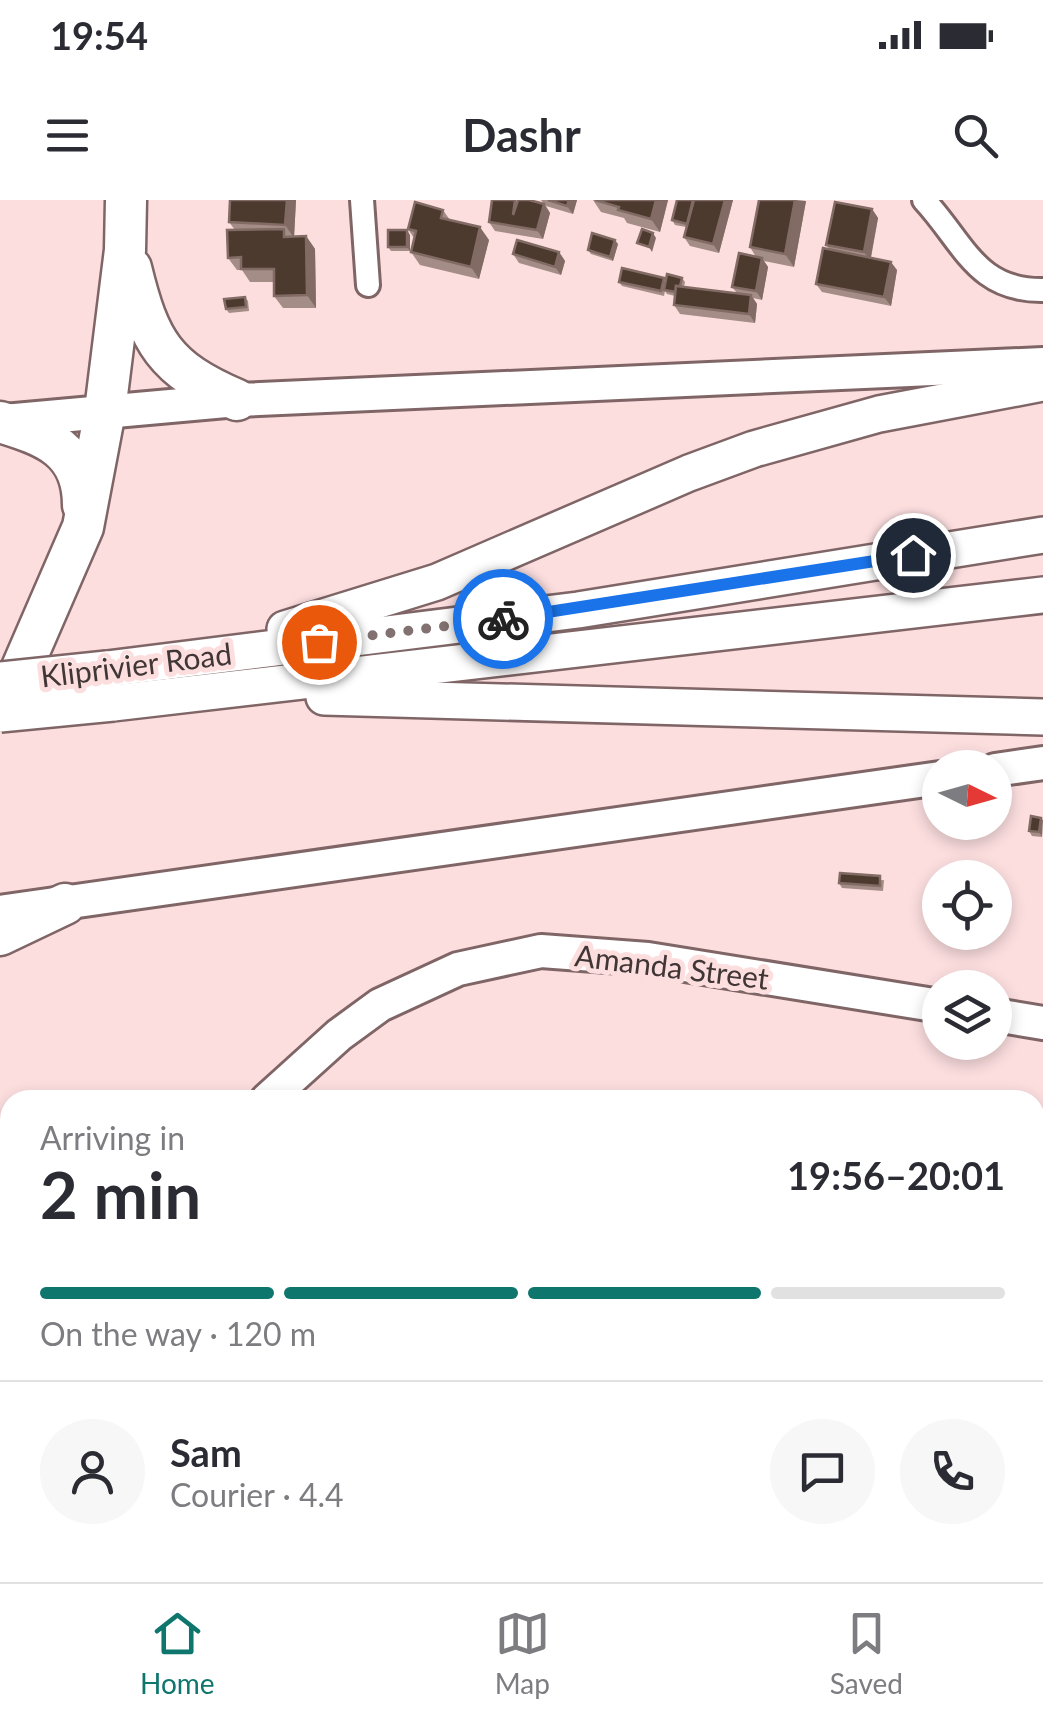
<!DOCTYPE html>
<html lang="en">
<head>
<meta charset="utf-8">
<style>
	body { margin:0; font-family:Lato,sans-serif; background:#f7f7f7; color:#2b2b33; height:100vh; display:flex; flex-direction:column; font-size:38px; white-space:nowrap }
	* { box-sizing:border-box; margin:0 }
	p { font-size:32px; color:#7c7c81 }
	.icon { flex:none; width:55px; height:55px; fill:none; stroke:currentColor; stroke-width:2; stroke-linecap:round; stroke-linejoin:round }
	.map { position:relative; flex:1; overflow:hidden }
	.side { position:absolute; left:0px; top:890px; width:1045px; height:492px; display:flex; flex-direction:column; background:#fff; border-radius:30px 30px 0 0; box-shadow:0 5px 15px #0003 }
	.side>* { flex:none }
	.needle { width:65px; rotate:95deg }
	.fabs { position:absolute; left:922px; top:550px; display:grid; gap:20px }
	.fabs a { display:grid; place-items:center; width:90px; height:90px; border-radius:50%; background:#fff; box-shadow:0 5px 15px #0003; font-size:50px }
	.pin { position:absolute; display:grid; place-items:center; width:85px; height:85px; color:#fff; margin:-42px; border:5px solid #fff; border-radius:50%; box-shadow:0 2px 10px #0007 }
	.courier { position:absolute; display:grid; place-items:center; width:100px; height:100px; margin:-50px; border:8px solid #1a73e8; border-radius:50%; background:#fff; color:#222; box-shadow:0 2px 12px #0007 }
	.head em { font-style:normal; font-weight:700 }
	.head div { display:flex; flex-direction:column-reverse }
	.head { display:flex; align-items:center; justify-content:space-between; height:170px; padding:0 40px }
	h1 { font-size:65px; font-weight:700; line-height:75px }
	.bar { display:grid; grid-template-columns:repeat(4,1fr); gap:15px 10px; align-content:center; height:120px; padding:0 40px }
	.bar i { height:12px; border-radius:8px; background:#e1e1e2 }
	.bar .selected { background:#0f766e }
	.bar p { grid-column:span 4 }
	.line { display:flex; align-items:center; gap:25px; padding:0 40px; border-top:2px solid #e1e1e2 }
	.line div { flex:1 }
	.round { display:grid; place-items:center; flex:none; width:105px; height:105px; border-radius:52px; background:#f7f7f7 }
	.status { display:flex; justify-content:space-between; align-items:center; height:70px; padding:0 50px; background:#fff; direction:ltr }
	.status svg { height:28px; fill:currentColor }
	header { display:flex; justify-content:space-between; align-items:center; height:130px; padding:0 40px; background:#fff; font-size:45px; font-weight:700 }
	.dock { display:flex; justify-content:space-around; align-items:center; height:140px; border-top:2px solid #e1e1e2; background:#fff; font-size:28px; color:#7c7c81 }
	.dock a { display:grid; justify-items:center; gap:5px }
	.dock .selected { color:#0f766e }
	.map>svg:first-child { display:block }
	.lines { fill:none; stroke-linecap:round; stroke-linejoin:round }
	.lane-casing { stroke:#7f6566; stroke-width:16 }
	.street-casing { stroke:#7f6566; stroke-width:28 }
	.secondary-casing { stroke:#7f6566; stroke-width:38 }
	.primary-casing { stroke:#7f6566; stroke-width:40 }
	.highway-casing { stroke:#7f6566; stroke-width:45 }
	.lane { stroke:#fff; stroke-width:11 }
	.street { stroke:#fff; stroke-width:22 }
	.secondary { stroke:#fff; stroke-width:32 }
	.primary { stroke:#fff; stroke-width:35 }
	.highway { stroke:#fff; stroke-width:40 }
	.primary-bridge-casing { stroke:#7f6566; stroke-width:40; stroke-linecap:butt }
	.primary-bridge { stroke:#fff; stroke-width:35 }
	.wall { fill:#a48c87 }
	.shaded-wall { fill:#826b64 }
	.building { fill:#4d3a2f; stroke:#826b64; stroke-width:2.5 }
	.done { stroke:#827171; stroke-width:10; stroke-dasharray:0 18 }
	.route { stroke:#1a73e8; stroke-width:12 }
	.labels { text-anchor:middle; dominant-baseline:central; stroke-width:10; stroke-linejoin:round; paint-order:stroke }
	.street-label { font-size:30px; fill:#413636; stroke:#fcdedf }
</style>
</head>
<body>
<div class="status"><b>19:54</b><svg viewBox="0 0 49 12"><path d="M0 12V9h3v3zM5 12V6h3v6zM10 12V3h3v9zM15 12V0h3v12zM26 1h20v11H26zM47 4h2v5h-2z"/></svg></div>
<header><svg class="icon" aria-label="menu" viewBox="0 0 24 24"><path d="M4 6h16M4 12h16M4 18h16"/></svg>Dashr<svg class="icon" aria-label="search" viewBox="0 0 24 24"><circle cx="10" cy="10" r="6"/><path d="M15 15l6 6"/></svg></header>
<div class="map">
<svg width="1043" height="1382" viewBox="0 0 1043 1382">
	<rect width="100%" height="100%" fill="#fcdedf"/>
	<g class="lines">
		<!-- lane casing -->
		<g class="lane-casing">
			<path id="lane" d="M 0,971 L 10,971"/>
		</g>
		<!-- street casing -->
		<g class="street-casing">
			<g id="street">
				<path d="M 362,0 L 368,85"/>
				<path d="M 924,0 C 964,43 976,91 1043,90"/>
				<path d="M 97,1372 L 98,1382"/>
			</g>
		</g>
		<!-- secondary casing -->
		<g class="secondary-casing">
			<g id="secondary">
				<path d="M 4,221 L 237,200 L 1043,164"/>
				<path d="M 995,570 L 1043,563"/>
				<path d="M 0,712 L 940,578"/>
				<path d="M 995,815 L 1043,823"/>
				<path d="M 267,900 L 339,835 L 380,805 L 458,769 L 541,751 L 648,759 L 940,806"/>
				<path d="M 0,1135 L 10,1126"/>
			</g>
		</g>
		<!-- primary casing -->
		<g class="primary-casing">
			<g id="primary">
				<path d="M 285,429 L 437,382 L 689,273 L 754,249 L 879,214 L 1043,183"/>
				<path d="M 107,469 L 578,410 L 1043,335"/>
				<path d="M 324,497 L 1043,517"/>
				<path d="M 113,503 L 1043,395"/>
			</g>
		</g>
		<!-- highway casing -->
		<g class="highway-casing">
			<g id="highway">
				<path d="M 131,68 C 149,142 164,169 237,200"/>
				<path d="M 0,222 C 47,236 83,250 83,305"/>
				<path d="M 4,509 L 83,327 L 105,211 L 125,50 L 126,0"/>
				<path d="M 0,735 L 65,704"/>
			</g>
		</g>
		<!-- lane -->
		<use href="#lane" class="lane"/>
		<!-- street -->
		<use href="#street" class="street"/>
		<!-- secondary -->
		<use href="#secondary" class="secondary"/>
		<!-- primary -->
		<use href="#primary" class="primary"/>
		<!-- highway -->
		<use href="#highway" class="highway"/>
		<!-- primary-bridge casing -->
		<g class="primary-bridge-casing">
			<g id="primary-bridge">
				<path d="M 0,480 L 107,469"/>
				<path d="M 0,514 L 113,503"/>
			</g>
		</g>
		<!-- primary-bridge -->
		<use href="#primary-bridge" class="primary-bridge"/>
	</g>
	<!-- wall -->
	<g class="wall">
		<path d="M 230,0 L 296,0 L 294,37 L 306,36 L 315,49 L 316,108 L 283,108 L 274,96 L 274,82 L 250,82 L 242,70 L 237,70 L 228,58 L 235,30 L 229,22 Z"/>
		<path d="M 541,0 L 577,0 L 573,14 L 546,6 L 550,13 L 543,39 L 495,31 L 489,22 L 544,4 Z"/>
		<path d="M 593,0 L 668,0 L 660,32 L 627,23 L 624,18 L 601,12 Z"/>
		<path d="M 733,0 L 719,53 L 690,46 L 684,37 L 686,27 L 675,25 L 672,20 Z"/>
		<path d="M 759,0 L 806,1 L 794,67 L 764,61 L 768,67 L 762,100 L 753,98 L 757,104 L 755,123 L 680,114 L 674,105 L 675,96 L 667,94 L 665,91 L 664,96 L 622,86 L 619,82 L 666,81 L 682,78 L 685,82 L 684,87 L 737,93 L 732,87 L 756,57 L 750,47 Z"/>
		<path d="M 872,9 L 878,18 L 871,58 L 897,70 L 891,106 L 822,92 L 816,84 L 830,50 L 826,45 Z"/>
		<path d="M 443,10 L 450,20 L 489,40 L 479,79 L 420,65 L 411,52 L 414,38 L 408,29 Z"/>
		<path d="M 410,35 L 410,51 L 391,51 L 388,47 Z"/>
		<path d="M 618,44 L 613,61 L 591,54 L 588,50 Z"/>
		<path d="M 559,52 L 565,61 L 561,75 L 519,63 L 513,54 Z"/>
		<path d="M 245,97 L 248,101 L 249,111 L 229,113 L 226,109 Z"/>
		<path d="M 1031,616 L 1042,637 L 1032,636 L 1029,631 Z"/>
		<path d="M 884,680 L 883,691 L 842,688 L 839,683 Z"/>
		<path d="M 0,1214 L 10,1226 L 10,1291 L 0,1280 Z"/>
	</g>
	<!-- shaded-wall -->
	<g class="shaded-wall">
		<path d="M 287,0 L 296,0 L 294,38 L 285,25 Z"/>
		<path d="M 569,0 L 577,0 L 573,14 L 567,6 Z"/>
		<path d="M 656,0 L 668,0 L 660,32 L 651,19 Z"/>
		<path d="M 725,0 L 733,0 L 719,53 L 713,44 Z"/>
		<path d="M 795,0 L 806,1 L 794,67 L 785,54 Z"/>
		<path d="M 544,4 L 550,13 L 543,39 L 537,30 Z"/>
		<path d="M 872,9 L 878,18 L 870,61 L 864,52 Z"/>
		<path d="M 480,27 L 489,40 L 479,79 L 471,67 Z"/>
		<path d="M 407,30 L 410,35 L 410,51 L 407,47 Z"/>
		<path d="M 653,33 L 656,38 L 652,52 L 649,47 Z"/>
		<path d="M 306,36 L 315,49 L 316,108 L 307,95 Z"/>
		<path d="M 615,40 L 618,44 L 613,61 L 610,57 Z"/>
		<path d="M 559,52 L 565,61 L 561,75 L 555,67 Z"/>
		<path d="M 762,58 L 768,67 L 762,100 L 756,91 Z"/>
		<path d="M 891,62 L 897,70 L 891,106 L 884,97 Z"/>
		<path d="M 751,95 L 757,104 L 755,123 L 749,114 Z"/>
		<path d="M 1041,618 L 1043,620 L 1042,637 L 1039,632 Z"/>
		<rect x="22" y="1372" width="8" height="10"/>
		<path d="M 218,1372 L 227,1372 L 227,1382 L 217,1382 Z"/>
	</g>
	<!-- building -->
	<g class="building">
		<path d="M 230,0 L 287,0 L 285,25 L 229,22 Z"/>
		<path d="M 492,0 L 515,0 L 513,15 L 518,0 L 529,0 L 544,4 L 537,30 L 489,22 Z"/>
		<path d="M 548,0 L 569,0 L 567,6 Z"/>
		<path d="M 595,0 L 656,0 L 651,19 L 618,10 L 619,7 Z"/>
		<path d="M 677,0 L 693,0 L 687,24 L 672,20 Z"/>
		<path d="M 694,0 L 725,0 L 713,44 L 684,37 Z"/>
		<path d="M 759,0 L 795,0 L 785,54 L 750,47 Z"/>
		<path d="M 415,2 L 443,10 L 441,18 L 480,27 L 471,67 L 411,52 L 416,31 L 408,29 Z"/>
		<path d="M 835,2 L 872,9 L 864,52 L 826,45 Z"/>
		<path d="M 284,29 L 284,37 L 306,36 L 307,95 L 274,96 L 274,69 L 241,69 L 241,57 L 228,58 L 227,30 Z"/>
		<path d="M 642,29 L 653,33 L 649,47 L 637,43 Z"/>
		<rect x="388" y="30" width="19" height="17"/>
		<path d="M 592,33 L 615,40 L 610,57 L 588,50 Z"/>
		<path d="M 517,40 L 559,52 L 555,67 L 513,54 Z"/>
		<path d="M 823,48 L 891,62 L 884,97 L 816,84 Z"/>
		<path d="M 739,53 L 762,58 L 756,91 L 732,87 Z"/>
		<path d="M 622,68 L 664,78 L 661,91 L 619,82 Z"/>
		<path d="M 667,74 L 682,78 L 680,86 L 676,86 L 676,92 L 664,90 Z"/>
		<path d="M 676,86 L 751,95 L 749,114 L 674,105 Z"/>
		<path d="M 245,97 L 246,107 L 226,109 L 224,99 Z"/>
		<path d="M 1031,616 L 1041,618 L 1039,632 L 1029,631 Z"/>
		<path d="M 840,673 L 880,676 L 880,686 L 839,683 Z"/>
		<path d="M 0,1214 L 10,1226 L 10,1279 L 5,1283 L 0,1277 Z"/>
		<path d="M 10,1296 L 10,1372 L 22,1372 L 22,1382 L 0,1382 L 0,1297 Z"/>
		<path d="M 151,1372 L 218,1372 L 217,1382 L 150,1382 Z"/>
	</g>
	<g class="lines">
		<!-- done -->
		<path class="done" d="M 319,442 L 503,419"/>
		<!-- route -->
		<path class="route" d="M 503,419 L 913,355"/>
	</g>
	<g class="labels">
		<!-- street labels -->
		<g class="street-label">
			<text transform="translate(136 464) rotate(-7)">Kliprivier Road</text>
			<text transform="translate(672 766) rotate(7)">Amanda Street</text>
		</g>
	</g>
</svg>
<div class="fabs">
<a><svg class="needle" viewBox="-14 -14 28 28"><path d="M0-13l5 13h-10z" fill="#e53935"/><path d="M0 13l5-13h-10z" fill="#7c7c81"/></svg></a>
<a><svg class="icon" aria-label="locate" viewBox="0 0 24 24"><circle cx="12" cy="12" r="6"/><path d="M12 2v4M12 18v4M2 12h4M18 12h4"/></svg></a>
<a><svg class="icon" aria-label="layers" viewBox="0 0 24 24"><path d="M12 4l9 5-9 5-9-5zM3 14l9 5 9-5"/></svg></a>
</div>
<div class="pin" style="left:319px;top:442px;background:#ea580c"><svg class="icon" aria-label="bag" viewBox="0 0 24 24"><path d="M5 8h14l-1 12H6zM9 8a3 3 0 0 1 6 0"/></svg></div>
<div class="pin" style="left:913px;top:355px;background:#1f2937"><svg class="icon" aria-label="home" viewBox="0 0 24 24"><path d="M3 11l9-7 9 7M6 9v11h12V9"/></svg></div>
<div class="courier" style="left:503px;top:419px"><svg class="icon" aria-label="bike" viewBox="0 0 24 24"><circle cx="6" cy="16" r="4"/><circle cx="18" cy="16" r="4"/><path d="M6 16l4-8h5l3 8M10 8l3 8H6M13 5h3"/></svg></div>
<section class="side">
<div class="head"><div><h1>2 min</h1><p>Arriving in</p></div><em>19:56–20:01</em></div>
<div class="bar"><i class="selected"></i><i class="selected"></i><i class="selected"></i><i></i><p>On the way · 120 m</p></div>
<div class="line" style="height:180px"><a class="round"><svg class="icon" aria-label="person" viewBox="0 0 24 24"><circle cx="12" cy="8" r="4"/><path d="M4 21q1-7 8-7t8 7"/></svg></a><div><b>Sam</b><p>Courier · 4.4</p></div><a class="round"><svg class="icon" aria-label="chat" viewBox="0 0 24 24"><path d="M4 5h16v11H9l-5 4z"/></svg></a><a class="round"><svg class="icon" aria-label="phone" viewBox="0 0 24 24"><path d="M5 4h4l2 5-3 2q2 4 5 5l2-3 5 2v4C11 20 4 13 5 4z"/></svg></a></div>
</section>
</div>
<nav class="dock">
<a class="selected"><svg class="icon" aria-label="home" viewBox="0 0 24 24"><path d="M3 11l9-7 9 7M6 9v11h12V9"/></svg>Home</a>
<a><svg class="icon" aria-label="map" viewBox="0 0 24 24"><path d="M3 6l6-2 6 2 6-2v14l-6 2-6-2-6 2zM9 4v14M15 6v14"/></svg>Map</a>
<a><svg class="icon" aria-label="saved" viewBox="0 0 24 24"><path d="M7 4h10v16l-5-4-5 4z"/></svg>Saved</a>
</nav>
</body>
</html>
